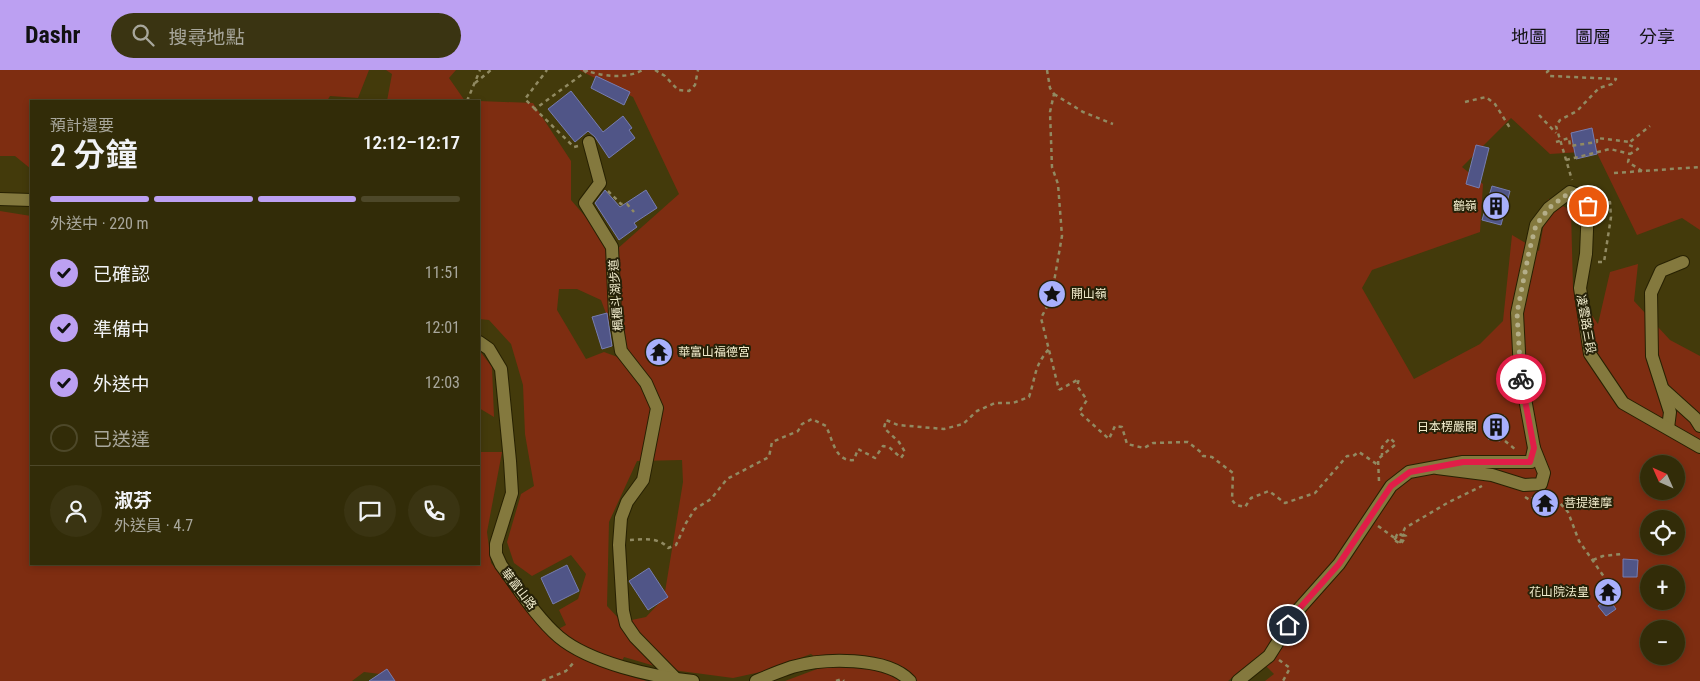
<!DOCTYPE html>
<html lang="zh-TW">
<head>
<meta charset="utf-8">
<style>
	body { margin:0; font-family:"Roboto Condensed","Noto Sans TC",sans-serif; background:#3a3412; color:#f1f3f6; height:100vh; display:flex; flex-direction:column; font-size:19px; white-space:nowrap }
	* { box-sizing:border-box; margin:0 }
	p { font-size:16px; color:#a8a79c }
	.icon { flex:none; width:28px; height:28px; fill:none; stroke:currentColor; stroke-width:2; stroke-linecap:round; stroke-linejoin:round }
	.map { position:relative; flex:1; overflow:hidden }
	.details { position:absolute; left:30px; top:30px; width:450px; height:465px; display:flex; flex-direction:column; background:#322c08; border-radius:0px; box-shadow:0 2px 8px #0003,0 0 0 1px #4d4829 }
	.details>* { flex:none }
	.needle { width:32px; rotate:315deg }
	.fabs { position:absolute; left:1640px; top:385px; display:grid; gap:10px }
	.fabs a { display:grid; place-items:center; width:45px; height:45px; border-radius:50%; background:#322c08; box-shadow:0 2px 8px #0003,0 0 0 1px #4d4829; font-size:25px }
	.pin { position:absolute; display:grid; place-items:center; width:42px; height:42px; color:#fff; margin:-21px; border:2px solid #fff; border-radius:50%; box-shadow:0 1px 5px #0007 }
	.courier { position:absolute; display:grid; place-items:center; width:50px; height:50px; margin:-25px; border:4px solid #e11d48; border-radius:50%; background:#fff; color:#222; box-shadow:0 1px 6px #0007 }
	.overview em { font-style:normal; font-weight:600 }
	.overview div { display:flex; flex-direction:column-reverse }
	.overview { display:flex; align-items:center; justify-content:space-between; height:85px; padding:0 20px }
	h1 { font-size:32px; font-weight:600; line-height:38px }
	.bar { display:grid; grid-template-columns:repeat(4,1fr); gap:8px 5px; align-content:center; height:60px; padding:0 20px }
	.bar i { height:6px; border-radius:4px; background:#4d4829 }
	.bar .selected { background:#bca0f2 }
	.bar p { grid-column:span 4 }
	.line { display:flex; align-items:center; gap:12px; padding:0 20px; border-top:1px solid #4d4829 }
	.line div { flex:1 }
	.round { display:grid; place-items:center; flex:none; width:52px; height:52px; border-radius:26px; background:#3a3412 }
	ol { padding:0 20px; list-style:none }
	li { display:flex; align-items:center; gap:15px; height:55px }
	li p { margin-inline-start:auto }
	li .icon { padding:5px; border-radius:50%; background:#bca0f2; color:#111; stroke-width:4 }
	li:last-child { color:#a8a79c }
	li i { width:28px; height:28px; border:2px solid #4d4829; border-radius:50% }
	header { display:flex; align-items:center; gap:30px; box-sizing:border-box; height:70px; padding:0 25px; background:#bca0f2; color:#111 }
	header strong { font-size:24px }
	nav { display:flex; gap:28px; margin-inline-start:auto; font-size:18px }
	.search { width:350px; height:45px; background:#3a3412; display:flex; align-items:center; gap:12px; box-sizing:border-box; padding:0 18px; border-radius:28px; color:#a8a79c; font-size:19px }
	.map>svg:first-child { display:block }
	.green { fill:#7e2d11; fill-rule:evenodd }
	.building { fill:#505587; stroke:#777db1 }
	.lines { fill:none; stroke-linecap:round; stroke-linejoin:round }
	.minor-casing { stroke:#272102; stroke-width:14 }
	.path { stroke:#918a62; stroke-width:2.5; stroke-dasharray:4 4; stroke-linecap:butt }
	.minor { stroke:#84793e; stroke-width:12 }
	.done { stroke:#b4ae89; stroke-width:5; stroke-dasharray:0 9 }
	.route { stroke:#e11d48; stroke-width:6 }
	.labels { text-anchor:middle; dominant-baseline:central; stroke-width:4; stroke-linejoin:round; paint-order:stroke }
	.poi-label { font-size:12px; fill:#f1eccd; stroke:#262108; text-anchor:end }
	.street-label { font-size:12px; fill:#f1eccd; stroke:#262108 }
</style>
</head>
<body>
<header>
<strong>Dashr</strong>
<div class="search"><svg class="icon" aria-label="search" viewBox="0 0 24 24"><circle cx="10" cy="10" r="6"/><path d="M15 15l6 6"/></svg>搜尋地點</div>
<nav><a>地圖</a><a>圖層</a><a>分享</a></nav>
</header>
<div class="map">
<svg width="1700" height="611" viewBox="0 0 1700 611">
	<rect width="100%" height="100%" fill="#433a0b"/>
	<!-- green -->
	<g class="green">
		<path d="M 0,0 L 369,0 L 358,28 L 330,26 L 327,31 L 31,31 L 31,99 L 15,86 L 0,86 Z"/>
		<path d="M 386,0 L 456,0 L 449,8 L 465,31 L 475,31 L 387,31 L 392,4 Z"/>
		<path d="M 579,0 L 1700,0 L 1700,160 L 1682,148 L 1637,165 L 1596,81 L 1550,84 L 1511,48 L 1462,97 L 1483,114 L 1480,162 L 1372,200 L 1362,218 L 1414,309 L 1480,274 L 1503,251 L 1512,165 L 1539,181 L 1548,129 L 1571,140 L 1573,218 L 1598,254 L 1610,202 L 1638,194 L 1634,231 L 1670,270 L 1700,286 L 1700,611 L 1265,611 L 1274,604 L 1257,587 L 1228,611 L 785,611 L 817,599 L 824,594 L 811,584 L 765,601 L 733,608 L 665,599 L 624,587 L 616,602 L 647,611 L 387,611 L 380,604 L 364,602 L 352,611 L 0,611 L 0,141 L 31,146 L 31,494 L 479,494 L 479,382 L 502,382 L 487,462 L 491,493 L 551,563 L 566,555 L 559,540 L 578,529 L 586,504 L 571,485 L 532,506 L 514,493 L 507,472 L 521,424 L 534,416 L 525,364 L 523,315 L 511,274 L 489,250 L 479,249 L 479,31 L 533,33 L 571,91 L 571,130 L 615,181 L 679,124 L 633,27 ZM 559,219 L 577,219 L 601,230 L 623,289 L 604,282 L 586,289 L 557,240 ZM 682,390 L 683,412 L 664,528 L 646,547 L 622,552 L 607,536 L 609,452 L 637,391 ZM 1649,394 L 1676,394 L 1676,421 L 1649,421 ZM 1649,449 L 1676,449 L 1676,476 L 1649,476 ZM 1649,504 L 1676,504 L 1676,531 L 1649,531 ZM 1649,559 L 1676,559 L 1676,586 L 1649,586 Z"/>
		<path d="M 479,280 L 492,297 L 494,347 L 479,338 Z"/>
	</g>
	<!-- building -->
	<g class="building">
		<path d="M 596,6 L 630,22 L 624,35 L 591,18 Z"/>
		<path d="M 571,21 L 603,62 L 623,46 L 632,58 L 629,60 L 635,68 L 609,88 L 595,67 L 588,61 L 575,72 L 548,39 Z"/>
		<path d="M 1592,58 L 1597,84 L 1576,89 L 1571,63 Z"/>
		<path d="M 1476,75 L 1489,78 L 1479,118 L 1466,114 Z"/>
		<path d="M 1492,116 L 1510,121 L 1501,155 L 1482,150 Z"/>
		<path d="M 605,120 L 620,137 L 646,120 L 657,138 L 634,153 L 637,157 L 619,170 L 595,133 Z"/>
		<path d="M 607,243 L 612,276 L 602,279 L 592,247 Z"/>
		<path d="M 1492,344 L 1505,346 L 1500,371 L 1488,369 Z"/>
		<path d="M 1623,489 L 1638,490 L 1637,507 L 1623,507 Z"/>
		<path d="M 567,495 L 579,521 L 553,534 L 541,508 Z"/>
		<path d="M 649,498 L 668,527 L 648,540 L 629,511 Z"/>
		<path d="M 1608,528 L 1616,539 L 1606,546 L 1598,536 Z"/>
		<path d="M 387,599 L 395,611 L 369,611 Z"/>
	</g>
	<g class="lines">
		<!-- minor casing -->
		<g class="minor-casing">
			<g id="minor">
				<path d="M 589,72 L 600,113 L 585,133 L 612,177 L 615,244 L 621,281 L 646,313 L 657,338 L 643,410 L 627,432 L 621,448 L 619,475 L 623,541 L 626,554 L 635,567 L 677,610"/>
				<path d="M 0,129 L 31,130"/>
				<path d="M 479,272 L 489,279 L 501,299 L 510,391 L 512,423 L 496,474 L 496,484 L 501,495 C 519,519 536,547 559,567 C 590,593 654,607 693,611"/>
				<path d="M 1664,320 L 1695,348 L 1700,356"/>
				<path d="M 1668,358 L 1670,342 L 1652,286 L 1651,223 L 1661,201 L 1683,192"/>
				<path d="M 1437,398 L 1492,405 L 1524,415 L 1541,414 L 1544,403 L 1534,378 L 1520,301 L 1517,243 L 1536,155 L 1549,138 L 1570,122 L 1578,125 L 1588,136 L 1586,184 L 1580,218 L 1590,284 L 1623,333 L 1700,377"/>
				<path d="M 756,611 C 768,606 780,601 792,597 C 823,588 887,586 910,611"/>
				<path d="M 1238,611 L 1269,586 L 1298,540 L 1339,494 L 1391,416 L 1409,402 L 1463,392 L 1531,392 L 1534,378"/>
			</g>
		</g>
		<!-- path -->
		<g class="path">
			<path d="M 583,0 C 604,6 623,10 643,0"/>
			<path d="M 655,0 L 665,6 L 678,20 L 689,21 L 695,15 L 698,0"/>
			<path d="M 1047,0 L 1050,18 L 1054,24 L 1050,42 L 1052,97 L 1058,114 L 1062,166 L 1051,229 L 1041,248 L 1059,320"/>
			<path d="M 1549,0 L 1547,2 L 1550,6 L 1616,9 L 1612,14 L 1599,18 L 1577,41 L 1560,50 L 1556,56 L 1572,110"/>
			<path d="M 475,13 L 491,0"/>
			<path d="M 1054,24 L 1083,42 L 1113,54"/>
			<path d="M 467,31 L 480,0"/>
			<path d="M 1465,32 L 1486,27 L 1495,34 L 1510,58"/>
			<path d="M 535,39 L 525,29 L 547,0"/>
			<path d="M 1539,45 L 1556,63"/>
			<path d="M 1556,72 L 1569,68 L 1570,76 L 1597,72 L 1597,68 L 1630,72"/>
			<path d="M 578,76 L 574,77 L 535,39 L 588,0"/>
			<path d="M 1566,90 L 1610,79 L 1630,84"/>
			<path d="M 1642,101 L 1628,92 L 1630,84 L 1638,79 L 1629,75 L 1630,72 L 1650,56"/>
			<path d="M 1614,103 L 1700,97"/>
			<path d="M 608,121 L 621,134 L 627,134 L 634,142"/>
			<path d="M 1598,192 L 1604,192 L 1611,147 L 1610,132 L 1605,133"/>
			<path d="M 1059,320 L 1079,309 L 1077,316 L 1087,330 L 1079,342 L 1109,369 L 1115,356 L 1122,357 L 1127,374 L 1144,378 L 1153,373 L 1188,372 L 1202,383 L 1203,386 L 1212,387 L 1233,403 L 1232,430 L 1236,435 L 1245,437 L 1251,428 L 1269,421 L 1285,433 L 1315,423 L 1347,386 L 1353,386 L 1359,382 L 1378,395"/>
			<path d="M 1505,371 L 1516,380"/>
			<path d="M 1379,411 L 1378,389 L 1396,374 L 1390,368 L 1382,377 L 1382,385"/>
			<path d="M 1550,422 L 1568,442 L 1579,471 L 1614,521"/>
			<path d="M 1525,427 L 1530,430 L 1535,426"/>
			<path d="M 1378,456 L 1396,469"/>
			<path d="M 1403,466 L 1399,464 L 1395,469 L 1400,472 L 1404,466 L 1398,463 L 1394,470 L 1401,474 L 1406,466 L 1402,464 L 1405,458 L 1449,432 L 1482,416"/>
			<path d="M 630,470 C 643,469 659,467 668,478 L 676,475 L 686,453 L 695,439 L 711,429 L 727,409 L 769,387 L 772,372 L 798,361 L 802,354 L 812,349 L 826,356 C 833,370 835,392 854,390 L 858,379 L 875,388 L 883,376 L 889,377 L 901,388 L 905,382 L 899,372 L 884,358 L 886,350 L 898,355 L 944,359 L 963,354 L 977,341 L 995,333 L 1013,333 L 1029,327 C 1036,306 1034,296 1049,279"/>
			<path d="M 1593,490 L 1603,486 L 1622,484"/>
			<path d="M 1279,590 L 1290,598 L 1283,611"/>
			<path d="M 542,611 L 566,601 L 575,591"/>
			<path d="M 836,611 L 842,609 L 844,611"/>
		</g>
		<!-- minor -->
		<use href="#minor" class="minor"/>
	</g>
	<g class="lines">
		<!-- done -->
		<path class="done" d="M 1521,309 L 1517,243 L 1529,182 L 1536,155 L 1549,138 L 1570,122 L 1578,125 L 1588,136"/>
		<!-- route -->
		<path class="route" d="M 1288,555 L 1298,540 L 1339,494 L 1391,416 L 1410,402 L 1463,392 L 1530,392 L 1534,378 L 1521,309"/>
	</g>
	<!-- icons -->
	<defs>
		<g id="building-disc" transform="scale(1.4375)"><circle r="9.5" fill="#a8b0fc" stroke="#262108"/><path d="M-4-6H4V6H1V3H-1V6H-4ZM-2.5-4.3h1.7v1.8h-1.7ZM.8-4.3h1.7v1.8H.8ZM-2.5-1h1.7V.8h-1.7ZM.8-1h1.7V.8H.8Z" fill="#111"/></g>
		<g id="sight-disc" transform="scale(1.4375)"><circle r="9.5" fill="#a8b0fc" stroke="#262108"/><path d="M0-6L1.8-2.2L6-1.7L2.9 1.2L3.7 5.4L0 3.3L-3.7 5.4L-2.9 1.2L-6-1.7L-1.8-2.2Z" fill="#111"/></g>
		<g id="temple-disc" transform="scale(1.4375)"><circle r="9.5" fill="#a8b0fc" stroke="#262108"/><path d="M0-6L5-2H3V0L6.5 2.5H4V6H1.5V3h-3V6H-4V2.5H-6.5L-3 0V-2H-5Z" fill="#111"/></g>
	</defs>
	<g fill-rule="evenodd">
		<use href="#building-disc" x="1496" y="136"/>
		<use href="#sight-disc" x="1052" y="224"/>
		<use href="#temple-disc" x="659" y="282"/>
		<use href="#building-disc" x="1496" y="357"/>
		<use href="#temple-disc" x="1545" y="433"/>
		<use href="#temple-disc" x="1608" y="522"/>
	</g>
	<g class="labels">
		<!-- poi labels -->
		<g class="poi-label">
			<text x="1477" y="136">鶴嶺</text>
			<text x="1071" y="224" text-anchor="start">開山嶺</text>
			<text x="678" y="282" text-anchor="start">華富山福德宮</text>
			<text x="1477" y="357">日本楞嚴閣</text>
			<text x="1564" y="433" text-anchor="start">菩提達摩</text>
			<text x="1589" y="522">花山院法皇</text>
		</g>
		<!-- street labels -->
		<g class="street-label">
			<text transform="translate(616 225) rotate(-94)">楓櫃斗湖步道</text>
			<text transform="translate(1586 254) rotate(80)">凌雲路三段</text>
			<text transform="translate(519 519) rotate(52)">華富山路</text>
		</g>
	</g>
</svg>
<div class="fabs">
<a><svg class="needle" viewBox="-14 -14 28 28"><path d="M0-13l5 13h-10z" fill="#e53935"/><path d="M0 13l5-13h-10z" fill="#a8a79c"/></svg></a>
<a><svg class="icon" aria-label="locate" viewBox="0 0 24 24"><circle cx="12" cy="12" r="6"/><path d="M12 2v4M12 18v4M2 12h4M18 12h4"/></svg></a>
<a>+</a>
<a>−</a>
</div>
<div class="pin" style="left:1588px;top:136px;background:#ea580c"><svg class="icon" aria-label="bag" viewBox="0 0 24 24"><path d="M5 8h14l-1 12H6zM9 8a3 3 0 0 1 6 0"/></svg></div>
<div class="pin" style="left:1288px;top:555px;background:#1f2937"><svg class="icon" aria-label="home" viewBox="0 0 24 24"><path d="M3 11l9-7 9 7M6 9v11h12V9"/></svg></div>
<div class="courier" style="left:1521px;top:309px"><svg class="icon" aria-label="bike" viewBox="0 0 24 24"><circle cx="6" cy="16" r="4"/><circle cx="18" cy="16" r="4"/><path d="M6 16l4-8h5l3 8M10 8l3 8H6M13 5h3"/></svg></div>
<section class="details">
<div class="overview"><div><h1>2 分鐘</h1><p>預計還要</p></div><em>12:12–12:17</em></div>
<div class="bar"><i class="selected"></i><i class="selected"></i><i class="selected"></i><i></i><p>外送中 · 220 m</p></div>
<ol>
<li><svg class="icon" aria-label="check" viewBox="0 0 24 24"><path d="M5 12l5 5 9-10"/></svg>已確認<p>11:51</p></li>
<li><svg class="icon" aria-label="check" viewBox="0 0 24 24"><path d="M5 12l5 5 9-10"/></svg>準備中<p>12:01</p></li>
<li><svg class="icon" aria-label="check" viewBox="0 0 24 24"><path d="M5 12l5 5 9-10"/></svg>外送中<p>12:03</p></li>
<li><i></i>已送達</li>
</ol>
<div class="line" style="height:90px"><a class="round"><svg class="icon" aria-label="person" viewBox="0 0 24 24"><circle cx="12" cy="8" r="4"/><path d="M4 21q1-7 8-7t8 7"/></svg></a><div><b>淑芬</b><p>外送員 · 4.7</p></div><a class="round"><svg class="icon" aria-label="chat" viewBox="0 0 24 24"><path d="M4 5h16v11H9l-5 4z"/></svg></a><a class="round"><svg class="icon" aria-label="phone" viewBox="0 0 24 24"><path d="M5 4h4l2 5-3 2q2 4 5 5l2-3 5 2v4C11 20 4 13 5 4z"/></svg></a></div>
</section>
</div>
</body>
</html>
